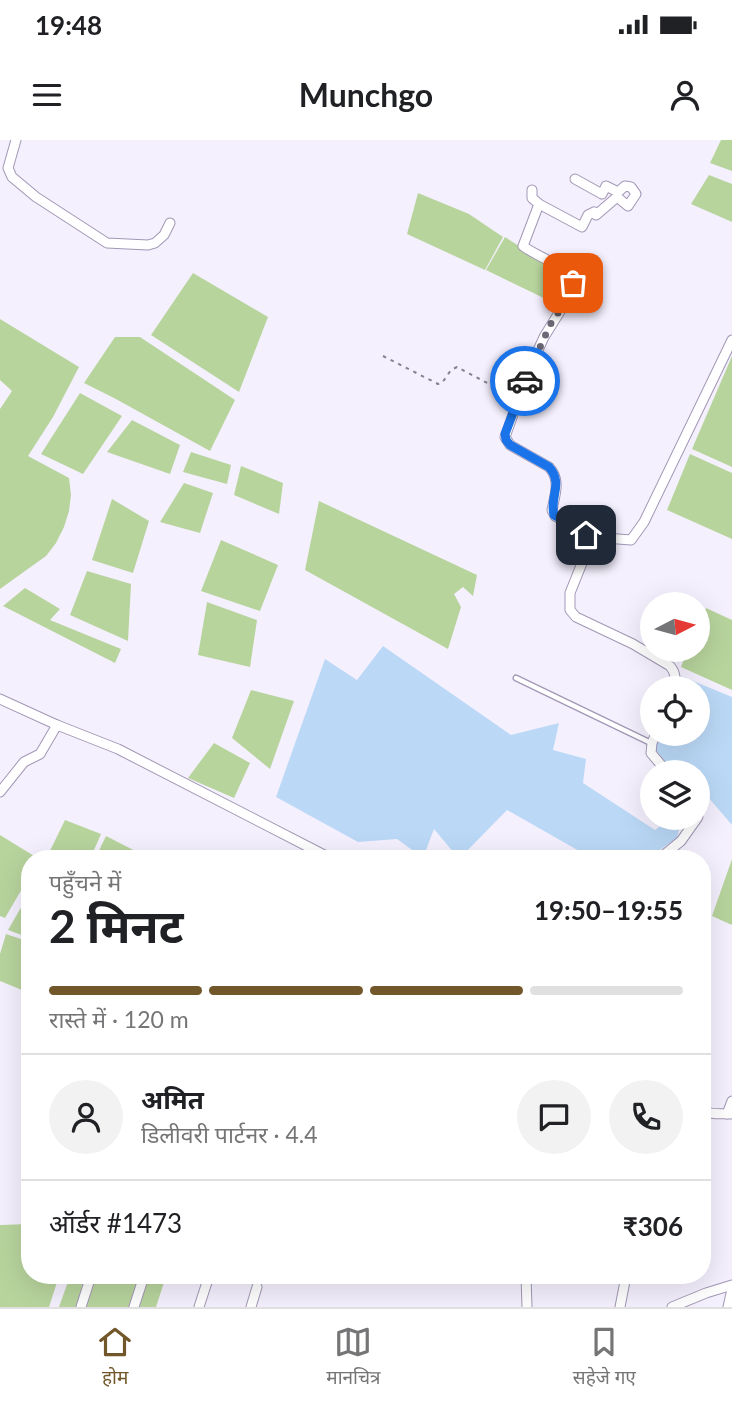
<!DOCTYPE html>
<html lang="hi">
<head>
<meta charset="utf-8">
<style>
	body { margin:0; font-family:Lato,"Noto Sans Devanagari",sans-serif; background:#f2f2f2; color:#202124; height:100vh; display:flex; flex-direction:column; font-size:26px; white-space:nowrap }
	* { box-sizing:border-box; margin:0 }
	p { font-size:23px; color:#757577 }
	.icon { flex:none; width:38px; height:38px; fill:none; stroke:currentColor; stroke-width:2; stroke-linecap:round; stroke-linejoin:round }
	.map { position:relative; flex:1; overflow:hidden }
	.details { position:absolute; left:21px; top:710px; width:690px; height:434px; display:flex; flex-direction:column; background:#fff; border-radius:28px; box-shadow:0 7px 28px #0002 }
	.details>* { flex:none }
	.needle { width:46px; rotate:84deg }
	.fabs { position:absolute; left:640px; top:452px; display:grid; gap:14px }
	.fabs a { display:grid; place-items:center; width:70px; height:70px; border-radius:50%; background:#fff; box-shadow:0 7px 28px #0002; font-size:35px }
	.pin { position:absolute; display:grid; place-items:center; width:60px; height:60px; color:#fff; margin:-30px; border-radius:14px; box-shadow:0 4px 10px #0006 }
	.courier { position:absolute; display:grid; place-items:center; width:70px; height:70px; margin:-35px; border:5px solid #1a73e8; border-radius:50%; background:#fff; color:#222; box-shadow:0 2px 9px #0007 }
	.headline em { font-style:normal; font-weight:700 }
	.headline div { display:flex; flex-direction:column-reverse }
	.headline { display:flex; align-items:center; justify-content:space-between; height:119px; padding:0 28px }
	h1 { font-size:46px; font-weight:700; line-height:52px }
	.bar { display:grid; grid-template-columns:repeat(4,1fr); gap:10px 7px; align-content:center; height:84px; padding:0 28px }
	.bar i { height:9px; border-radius:5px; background:#e0e0e0 }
	.bar .active { background:#715729 }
	.bar p { grid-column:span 4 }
	.line { display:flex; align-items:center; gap:18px; padding:0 28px; border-top:2px solid #e0e0e0 }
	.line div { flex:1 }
	.round { display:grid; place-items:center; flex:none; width:74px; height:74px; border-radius:37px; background:#f2f2f2 }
	.status { display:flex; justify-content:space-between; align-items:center; height:49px; padding:0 35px; background:#fff; direction:ltr }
	.status svg { height:19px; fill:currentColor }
	header { display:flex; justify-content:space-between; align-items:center; height:91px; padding:0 28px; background:#fff; font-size:32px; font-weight:700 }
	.menu { display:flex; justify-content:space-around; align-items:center; height:98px; border-top:2px solid #e0e0e0; background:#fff; font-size:19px; color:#757577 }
	.menu a { display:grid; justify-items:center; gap:4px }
	.menu .active { color:#715729 }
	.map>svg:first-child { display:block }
	.green { fill:#b8d49d }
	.water { fill:#bbd9f7 }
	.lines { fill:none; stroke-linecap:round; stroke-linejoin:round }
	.service-casing { stroke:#a297b6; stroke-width:7 }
	.minor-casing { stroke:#a297b6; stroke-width:11 }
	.path { stroke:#87828f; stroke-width:2; stroke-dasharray:3.5 5; stroke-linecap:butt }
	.service { stroke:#fff; stroke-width:4.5 }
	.minor { stroke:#fff; stroke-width:9 }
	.done { stroke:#6c6875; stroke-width:7; stroke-dasharray:0 12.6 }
	.route { stroke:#1a73e8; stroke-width:9 }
</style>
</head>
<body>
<div class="status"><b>19:48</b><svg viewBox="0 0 49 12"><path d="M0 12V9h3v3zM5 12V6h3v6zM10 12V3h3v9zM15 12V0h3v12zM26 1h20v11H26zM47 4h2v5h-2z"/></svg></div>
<header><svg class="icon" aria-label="menu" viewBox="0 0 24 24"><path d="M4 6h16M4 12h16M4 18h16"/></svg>Munchgo<svg class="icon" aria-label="person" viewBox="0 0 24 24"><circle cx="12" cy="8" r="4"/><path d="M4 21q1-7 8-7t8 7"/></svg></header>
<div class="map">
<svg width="732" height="1167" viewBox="0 0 732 1167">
	<rect width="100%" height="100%" fill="#f5f0fe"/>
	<!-- green -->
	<g class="green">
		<path d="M 721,0 L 732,0 L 732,31 L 710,23 Z"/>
		<path d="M 709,35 L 732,44 L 732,82 L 691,64 Z"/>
		<path d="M 418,53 L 469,74 L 503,97 L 485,130 L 407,94 Z"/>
		<path d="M 505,97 L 566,136 L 556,164 L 486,130 Z"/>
		<path d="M 193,133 L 268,177 L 239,252 L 151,195 Z"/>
		<path d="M 0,179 L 79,227 L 53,277 L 28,316 L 69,338 L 71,355 L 69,371 L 64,387 L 56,403 L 46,416 L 0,449 L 0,269 L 12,251 L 0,240 Z"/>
		<path d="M 115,197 L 140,197 L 235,260 L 210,311 L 114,258 L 84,243 Z"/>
		<path d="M 732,216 L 732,327 L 692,309 Z"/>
		<path d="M 80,253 L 122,276 L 83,334 L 41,314 Z"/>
		<path d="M 132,280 L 180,305 L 170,334 L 107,312 Z"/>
		<path d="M 191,312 L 231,325 L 227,344 L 183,332 Z"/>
		<path d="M 690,314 L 732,333 L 732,399 L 667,370 Z"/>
		<path d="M 241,326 L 283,343 L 279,374 L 234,355 Z"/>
		<path d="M 184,343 L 213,353 L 200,393 L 160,382 Z"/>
		<path d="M 112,359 L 149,381 L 133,433 L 92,420 Z"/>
		<path d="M 319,361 L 477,435 L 473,456 L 463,447 L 454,454 L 461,467 L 448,509 L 305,430 Z"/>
		<path d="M 221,400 L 278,425 L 260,471 L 201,451 Z"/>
		<path d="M 87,431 L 131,444 L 128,501 L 70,475 Z"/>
		<path d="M 25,448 L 60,469 L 50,480 L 121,509 L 115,523 L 3,466 Z"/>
		<path d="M 207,462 L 257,480 L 250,527 L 198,515 Z"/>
		<path d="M 706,468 L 732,480 L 732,550 L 681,527 L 688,509 L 698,509 L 698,485 Z"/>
		<path d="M 251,550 L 294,561 L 270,629 L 232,598 Z"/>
		<path d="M 214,603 L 250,623 L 234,658 L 188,638 Z"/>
		<path d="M 65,680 L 101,694 L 90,719 L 46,719 Z"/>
		<path d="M 0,695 L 39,719 L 30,719 L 30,735 L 5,778 L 0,776 Z"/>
		<path d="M 106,696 L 147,717 L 146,719 L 95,719 Z"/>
		<path d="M 732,719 L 732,785 L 712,776 Z"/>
		<path d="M 30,752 L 30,798 L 8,790 Z"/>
		<path d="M 6,794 L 30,802 L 30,832 L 22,850 L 0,841 L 0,814 Z"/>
		<path d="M 30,1084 L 30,1136 L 59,1136 L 49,1167 L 0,1167 L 0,1085 Z"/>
		<path d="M 70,1136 L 166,1136 L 156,1167 L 59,1167 Z"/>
	</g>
	<!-- water -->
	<g class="water">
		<path d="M 383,506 L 511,595 L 559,583 L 553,610 L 586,619 L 583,643 L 655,690 L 673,677 L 682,677 L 677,698 L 652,715 L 642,719 L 577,719 L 581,712 L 507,670 L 459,719 L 434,689 L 423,718 L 397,699 L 358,702 L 276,657 L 325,519 L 357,540 Z"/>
		<path d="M 681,536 L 732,557 L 732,685 L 708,657 L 698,663 L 698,632 L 670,632 L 652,611 L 659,593 L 698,593 L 698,548 L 676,548 Z"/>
	</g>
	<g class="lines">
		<!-- service casing -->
		<g class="service-casing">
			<path id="service" d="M 516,538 L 651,603"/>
		</g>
		<!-- minor casing -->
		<g class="minor-casing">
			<g id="minor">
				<path d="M 16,0 L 8,28 L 12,37 L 36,57 L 107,103 L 148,105 L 155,103 L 164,95 L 170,83"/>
				<path d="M 532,50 L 532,58 L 539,64 L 582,87 L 588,75 L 594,72 L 596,75 L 617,57 L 628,66 L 636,54 L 631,47 L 625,46 L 618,52 L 606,46 L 602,54 L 575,39"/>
				<path d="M 539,64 L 523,106 C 538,118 576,127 572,152 L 544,197 L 529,230 L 505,297 L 510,305 L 549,327 C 561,340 555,354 552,370 L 555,376 L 580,389 L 588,398"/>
				<path d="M 673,548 C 676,539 676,533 670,526 L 633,504 L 576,477 L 570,470 L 570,453 L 584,418 L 588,398 L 592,397 L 631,400 L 644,382 L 732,200"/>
				<path d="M 0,559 L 57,585 L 118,609 L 332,719"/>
				<path d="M 656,593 L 652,603 L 651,613 L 667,632"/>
				<path d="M 0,652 L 24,622 L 40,614 L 57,585"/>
				<path d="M 659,719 L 681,701 L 698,677"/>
				<path d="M 702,969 C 711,976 721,973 732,974"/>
				<path d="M 727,974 L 732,961"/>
				<path d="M 526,1136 L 527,1167"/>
				<path d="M 81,1167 L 91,1136"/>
				<path d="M 134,1167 L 144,1136"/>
				<path d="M 199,1167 L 209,1136"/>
				<path d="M 251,1167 L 257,1147"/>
				<path d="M 620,1167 L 626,1136"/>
				<path d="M 672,1167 L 706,1153 L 732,1145"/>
				<path d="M 728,1167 L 732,1149"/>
			</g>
		</g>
		<!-- path -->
		<path class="path" d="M 383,216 L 438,244 L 442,243 L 451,230 L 457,227 L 508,254"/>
		<!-- service -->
		<use href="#service" class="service"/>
		<!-- minor -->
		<use href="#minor" class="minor"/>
	</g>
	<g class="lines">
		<!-- done -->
		<path class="done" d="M 525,241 L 550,185 L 572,152 L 573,143"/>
		<!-- route -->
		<path class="route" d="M 525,241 L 505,294 L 506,300 L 510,305 L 549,327 C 564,344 549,357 554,375 L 580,389 L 586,395"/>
	</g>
</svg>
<div class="fabs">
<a><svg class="needle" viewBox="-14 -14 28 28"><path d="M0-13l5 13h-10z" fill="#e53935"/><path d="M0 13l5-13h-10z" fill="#757577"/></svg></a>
<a><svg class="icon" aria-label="locate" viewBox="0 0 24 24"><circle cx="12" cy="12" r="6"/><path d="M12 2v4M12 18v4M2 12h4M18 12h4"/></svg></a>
<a><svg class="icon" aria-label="layers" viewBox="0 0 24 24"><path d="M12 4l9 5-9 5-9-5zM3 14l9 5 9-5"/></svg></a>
</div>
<div class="pin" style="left:573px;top:143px;background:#ea580c"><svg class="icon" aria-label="bag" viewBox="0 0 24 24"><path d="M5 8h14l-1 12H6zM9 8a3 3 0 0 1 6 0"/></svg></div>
<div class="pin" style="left:586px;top:395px;background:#1f2937"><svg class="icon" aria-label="home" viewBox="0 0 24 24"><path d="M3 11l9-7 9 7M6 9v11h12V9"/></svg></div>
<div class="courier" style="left:525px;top:241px"><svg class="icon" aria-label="car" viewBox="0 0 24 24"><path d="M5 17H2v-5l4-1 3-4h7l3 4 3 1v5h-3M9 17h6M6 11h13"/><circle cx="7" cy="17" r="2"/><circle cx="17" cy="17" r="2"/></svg></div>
<section class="details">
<div class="headline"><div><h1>2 मिनट</h1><p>पहुँचने में</p></div><em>19:50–19:55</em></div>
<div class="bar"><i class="active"></i><i class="active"></i><i class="active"></i><i></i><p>रास्ते में · 120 m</p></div>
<div class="line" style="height:126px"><a class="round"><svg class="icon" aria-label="person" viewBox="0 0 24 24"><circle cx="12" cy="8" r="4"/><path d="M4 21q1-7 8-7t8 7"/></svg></a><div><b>अमित</b><p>डिलीवरी पार्टनर · 4.4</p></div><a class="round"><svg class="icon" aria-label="chat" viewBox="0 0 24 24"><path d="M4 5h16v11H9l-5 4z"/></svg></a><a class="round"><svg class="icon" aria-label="phone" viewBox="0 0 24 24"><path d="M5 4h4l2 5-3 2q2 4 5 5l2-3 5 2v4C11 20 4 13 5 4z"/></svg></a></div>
<div class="line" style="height:91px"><div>ऑर्डर #1473</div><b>₹306</b></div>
</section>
</div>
<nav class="menu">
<a class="active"><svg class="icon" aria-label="home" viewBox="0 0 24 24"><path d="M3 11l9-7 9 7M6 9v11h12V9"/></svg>होम</a>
<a><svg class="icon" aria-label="map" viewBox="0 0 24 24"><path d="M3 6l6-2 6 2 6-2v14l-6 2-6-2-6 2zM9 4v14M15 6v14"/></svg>मानचित्र</a>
<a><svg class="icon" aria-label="saved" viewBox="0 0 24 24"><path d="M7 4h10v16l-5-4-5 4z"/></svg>सहेजे गए</a>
</nav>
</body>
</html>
